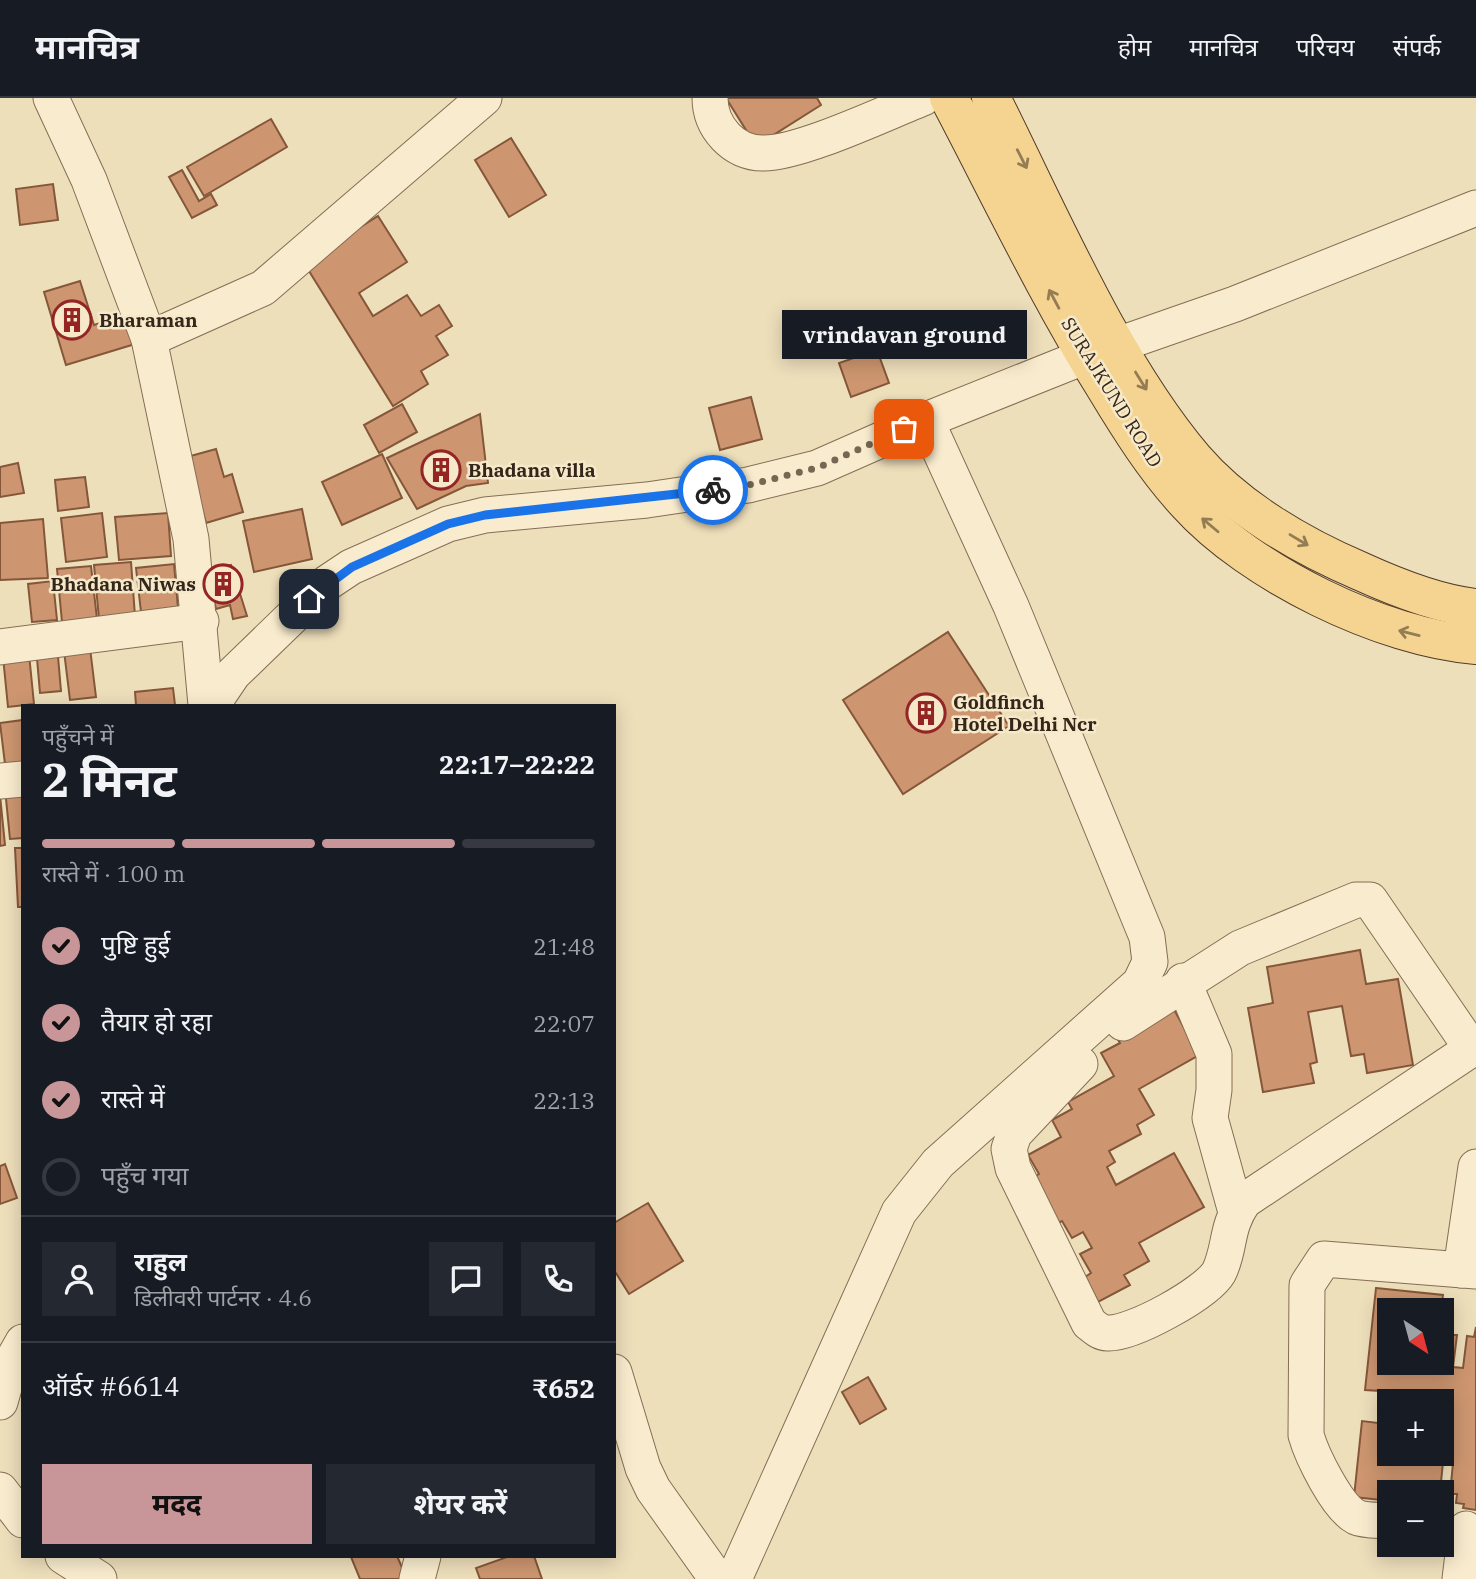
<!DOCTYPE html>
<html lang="hi">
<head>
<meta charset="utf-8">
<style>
	body { margin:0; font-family:"IBM Plex Serif","Noto Sans Devanagari",serif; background:#242831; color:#f1f3f6; height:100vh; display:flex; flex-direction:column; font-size:26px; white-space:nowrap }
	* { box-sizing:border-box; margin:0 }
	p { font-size:23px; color:#9ea1a6 }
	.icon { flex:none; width:38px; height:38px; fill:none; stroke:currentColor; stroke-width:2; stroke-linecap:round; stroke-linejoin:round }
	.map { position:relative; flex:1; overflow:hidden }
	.panel { position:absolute; left:21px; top:606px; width:595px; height:854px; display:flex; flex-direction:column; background:#171b24; border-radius:0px; box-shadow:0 4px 18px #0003 }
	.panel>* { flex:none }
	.needle { width:46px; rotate:144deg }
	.tools { position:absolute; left:1377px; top:1200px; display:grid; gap:14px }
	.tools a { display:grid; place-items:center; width:77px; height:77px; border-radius:0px; background:#171b24; box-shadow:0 4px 18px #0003; font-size:35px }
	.pin { position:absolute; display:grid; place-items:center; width:60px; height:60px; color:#fff; margin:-30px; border-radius:14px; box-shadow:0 4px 10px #0006 }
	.courier { position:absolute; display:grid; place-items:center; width:70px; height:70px; margin:-35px; border:5px solid #1a73e8; border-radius:50%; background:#fff; color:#222; box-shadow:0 2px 9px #0007 }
	.bubble { position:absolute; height:49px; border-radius:0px; background:#171b24; box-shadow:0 4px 18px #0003; font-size:23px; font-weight:700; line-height:49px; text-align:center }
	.overview em { font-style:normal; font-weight:700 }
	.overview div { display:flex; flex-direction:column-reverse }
	.overview { display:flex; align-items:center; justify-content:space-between; height:119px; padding:0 21px }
	h1 { font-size:46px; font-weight:700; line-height:52px }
	.bar { display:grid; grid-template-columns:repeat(4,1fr); gap:10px 7px; align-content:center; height:84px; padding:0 21px }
	.bar i { height:9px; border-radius:5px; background:#363941 }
	.bar .on { background:#c89698 }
	.bar p { grid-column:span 4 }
	.line { display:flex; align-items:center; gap:18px; padding:0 21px; border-top:2px solid #363941 }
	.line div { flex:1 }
	.round { display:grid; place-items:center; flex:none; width:74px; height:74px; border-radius:0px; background:#242831 }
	ol { padding:0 21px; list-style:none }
	li { display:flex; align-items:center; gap:21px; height:77px }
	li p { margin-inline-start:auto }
	li .icon { padding:7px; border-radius:50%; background:#c89698; color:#111; stroke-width:4 }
	li:last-child { color:#9ea1a6 }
	li i { width:38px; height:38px; border:4px solid #363941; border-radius:50% }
	.primary-button { display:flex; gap:14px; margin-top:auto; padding:14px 21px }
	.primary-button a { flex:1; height:80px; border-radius:0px; background:#c89698; color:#111; font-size:28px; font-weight:700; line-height:80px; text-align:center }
	.primary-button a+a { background:#242831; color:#f1f3f6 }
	header { display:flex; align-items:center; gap:42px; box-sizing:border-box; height:98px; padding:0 35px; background:#171b24; border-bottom:2px solid #363941 }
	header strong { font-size:33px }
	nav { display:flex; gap:38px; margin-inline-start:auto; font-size:24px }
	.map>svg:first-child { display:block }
	.building { fill:#cd9670; stroke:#85573a; stroke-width:2; fill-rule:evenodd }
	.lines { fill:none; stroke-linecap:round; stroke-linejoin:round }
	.minor-casing { stroke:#856e55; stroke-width:37 }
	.major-casing { stroke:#523c2a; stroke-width:40 }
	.minor { stroke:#f9ecce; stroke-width:35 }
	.major { stroke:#f4d490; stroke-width:38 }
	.oneway { stroke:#947d55 }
	.done { stroke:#756752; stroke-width:7; stroke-dasharray:0 12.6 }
	.route { stroke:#1a73e8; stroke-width:9 }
	.labels { text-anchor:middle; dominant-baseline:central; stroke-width:5; stroke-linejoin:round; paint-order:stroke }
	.poi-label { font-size:19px; font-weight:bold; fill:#34261a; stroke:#f6e9ca; text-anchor:start }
	.street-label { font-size:19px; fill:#34261a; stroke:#f6e9ca }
</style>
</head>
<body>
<header>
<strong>मानचित्र</strong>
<nav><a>होम</a><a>मानचित्र</a><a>परिचय</a><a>संपर्क</a></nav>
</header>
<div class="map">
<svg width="1476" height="1481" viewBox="0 0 1476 1481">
	<rect width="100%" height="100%" fill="#eedfbb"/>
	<!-- building -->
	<g class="building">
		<path d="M 726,0 L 817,0 L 821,7 L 756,48 Z"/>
		<path d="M 271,21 L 287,49 L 204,98 L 187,69 Z"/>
		<path d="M 511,40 L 546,97 L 509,119 L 475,62 Z"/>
		<path d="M 182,72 L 199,103 L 211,96 L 217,107 L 192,120 L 169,79 Z"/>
		<path d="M 53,86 L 58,122 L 20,127 L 16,91 Z"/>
		<path d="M 378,118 L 407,164 L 359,195 L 373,218 L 407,197 L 421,218 L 439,207 L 452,228 L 436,238 L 448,257 L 421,273 L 428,286 L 393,308 L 304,165 Z"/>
		<path d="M 80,183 L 94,227 L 126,217 L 135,246 L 66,267 L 44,194 Z"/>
		<path d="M 877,252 L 889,285 L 851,299 L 839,265 Z"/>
		<path d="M 751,299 L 762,341 L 720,352 L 709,310 Z"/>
		<path d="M 402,306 L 417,334 L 379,355 L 364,327 Z"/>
		<path d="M 480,316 L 488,385 L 466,388 L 417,411 L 387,360 Z"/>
		<path d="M 216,351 L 224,379 L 232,376 L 243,414 L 206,425 L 187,359 Z"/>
		<path d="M 382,356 L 402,400 L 342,427 L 322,384 Z"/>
		<path d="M 18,365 L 24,395 L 0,399 L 0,369 Z"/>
		<path d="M 85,379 L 89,409 L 58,413 L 55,382 Z"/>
		<path d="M 302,411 L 312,461 L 254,474 L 243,423 Z"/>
		<path d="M 102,415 L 107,459 L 66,464 L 61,420 Z"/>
		<path d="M 168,415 L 171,458 L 119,462 L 115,419 Z"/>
		<path d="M 43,421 L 48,480 L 0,482 L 0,425 Z"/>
		<path d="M 131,464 L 135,518 L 99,521 L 94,467 Z"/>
		<path d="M 174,466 L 178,510 L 141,514 L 136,470 Z"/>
		<path d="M 231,467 L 247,518 L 233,521 L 230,507 L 216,511 L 207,473 Z"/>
		<path d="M 91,468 L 97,521 L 62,524 L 57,471 Z"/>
		<path d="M 53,483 L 57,522 L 32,524 L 28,486 Z"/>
		<path d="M 948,534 L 1009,628 L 903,696 L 843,602 Z"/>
		<path d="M 57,547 L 61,593 L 40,595 L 36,549 Z"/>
		<path d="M 90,550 L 96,599 L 70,602 L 64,553 Z"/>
		<path d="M 29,556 L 34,606 L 8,609 L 3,559 Z"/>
		<path d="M 173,590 L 175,607 L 136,607 L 135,594 Z"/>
		<path d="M 23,622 L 23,664 L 5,666 L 0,625 Z"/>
		<path d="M 23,689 L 23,740 L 10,741 L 5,691 Z"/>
		<path d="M 0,697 L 5,747 L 0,748 Z"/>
		<path d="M 15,750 L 23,750 L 23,809 L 18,809 Z"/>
		<path d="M 1360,852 L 1366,886 L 1398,881 L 1413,967 L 1367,975 L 1364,956 L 1351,958 L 1342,908 L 1308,914 L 1317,964 L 1310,966 L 1314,985 L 1263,994 L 1248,910 L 1273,905 L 1267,869 Z"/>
		<path d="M 1171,906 L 1199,957 L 1139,991 L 1154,1017 L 1137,1027 L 1141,1036 L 1109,1053 L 1115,1064 L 1107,1069 L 1116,1087 L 1174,1055 L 1204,1109 L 1139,1145 L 1149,1163 L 1124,1177 L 1130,1187 L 1098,1204 L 1085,1179 L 1091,1175 L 1080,1156 L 1092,1150 L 1083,1134 L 1072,1140 L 1062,1123 L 1056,1126 L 1031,1081 L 1039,1076 L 1028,1057 L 1061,1039 L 1052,1022 L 1072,1011 L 1068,1004 L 1114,978 L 1101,955 L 1120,945 L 1115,937 Z"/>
		<path d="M 5,1066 L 17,1100 L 0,1106 L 0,1068 Z"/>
		<path d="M 648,1105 L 683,1163 L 629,1196 L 614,1172 L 614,1125 Z"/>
		<path d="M 1376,1190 L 1443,1197 L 1441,1213 L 1390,1213 L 1390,1265 L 1442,1265 L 1442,1225 L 1452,1226 L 1451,1237 L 1457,1237 L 1453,1269 L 1463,1270 L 1467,1238 L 1474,1239 L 1476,1229 L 1476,1412 L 1463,1410 L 1464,1406 L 1456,1405 L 1457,1396 L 1450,1396 L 1453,1365 L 1443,1364 L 1440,1394 L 1390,1395 L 1390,1403 L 1354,1399 L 1362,1323 L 1378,1325 L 1381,1293 L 1365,1292 ZM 1390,1304 L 1442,1304 L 1442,1356 L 1390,1356 Z"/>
		<path d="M 868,1279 L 886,1311 L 860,1326 L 842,1294 Z"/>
		<path d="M 397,1458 L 407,1481 L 360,1481 L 351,1459 Z"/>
		<path d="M 510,1458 L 534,1458 L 542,1481 L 480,1481 L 476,1470 Z"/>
	</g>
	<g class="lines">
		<!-- minor casing -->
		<g class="minor-casing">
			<g id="minor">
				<path d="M 51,0 L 89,82 L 149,241 L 191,441 L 206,607"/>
				<path d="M 710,0 C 710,28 733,56 764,55 C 801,55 885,15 923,0"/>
				<path d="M 149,241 L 263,190 L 484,0"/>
				<path d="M 0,549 L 201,523"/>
				<path d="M 212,607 L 233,576 L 327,485 L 351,469 L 448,426 L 485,417 L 647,402 L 748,387 L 817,370 L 926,322 L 1086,258 L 1235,206 L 1476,110"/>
				<path d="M 0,683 L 23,681"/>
				<path d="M 1183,883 L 1214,956 L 1214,992 L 1210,1020 L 1236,1114"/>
				<path d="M 1123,925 L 1240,850 L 1356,802 L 1370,802 L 1472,951"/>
				<path d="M 1080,966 L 1014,1036 L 1009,1051 L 1013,1070 L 1089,1225 C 1094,1229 1100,1235 1107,1235 C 1131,1237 1207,1195 1219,1174 C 1231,1149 1225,1130 1244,1103 L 1476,948"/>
				<path d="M 1461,1172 L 1476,1069"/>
				<path d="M 614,1274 L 643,1370 L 653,1391 L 717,1481"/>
				<path d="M 0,1304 L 11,1265 L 23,1244"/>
				<path d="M 0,1392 L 23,1422"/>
				<path d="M 1390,1423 C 1379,1422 1365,1423 1356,1419 C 1337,1409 1312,1358 1306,1337 L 1307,1187 L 1324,1161 L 1476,1173"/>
				<path d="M 63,1458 L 99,1481"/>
				<path d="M 417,1481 L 423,1458"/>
				<path d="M 734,1481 L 899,1114 L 938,1065 L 1140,885 L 1150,864 L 1147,839 L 1011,508 L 926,322"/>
				<path d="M 1460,1481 L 1466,1431"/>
			</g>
		</g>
		<!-- major casing -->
		<g class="major-casing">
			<g id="major">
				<path d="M 949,0 C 1000,97 1047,196 1105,289 C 1129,329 1155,370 1187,405 C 1250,475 1383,540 1476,547"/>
				<path d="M 991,0 C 1049,115 1111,263 1194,361 C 1236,410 1301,448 1360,473 C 1395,489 1437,506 1476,510"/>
			</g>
		</g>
		<!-- minor -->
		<use href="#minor" class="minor"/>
		<!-- major -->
		<use href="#major" class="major"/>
	</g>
	<!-- one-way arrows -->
	<defs><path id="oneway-shaft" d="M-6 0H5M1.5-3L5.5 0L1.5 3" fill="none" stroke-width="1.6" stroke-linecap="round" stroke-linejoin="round" transform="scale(1.75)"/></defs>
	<g class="oneway">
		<use href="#oneway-shaft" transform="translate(1022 61) rotate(63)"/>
		<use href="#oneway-shaft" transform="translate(1054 201) rotate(-118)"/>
		<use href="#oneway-shaft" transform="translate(1141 283) rotate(58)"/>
		<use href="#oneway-shaft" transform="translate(1210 427) rotate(-140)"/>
		<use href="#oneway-shaft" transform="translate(1299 442) rotate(31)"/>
		<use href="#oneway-shaft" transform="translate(1409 535) rotate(-166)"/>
	</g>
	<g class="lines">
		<!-- done -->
		<path class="done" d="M 713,392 L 748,387 L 817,370 L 904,331"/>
		<!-- route -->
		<path class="route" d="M 309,501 L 352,469 L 448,426 L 485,417 L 713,392"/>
	</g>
	<!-- icons -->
	<defs>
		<g id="building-ring" transform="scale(2.0125)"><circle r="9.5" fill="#f6e9ca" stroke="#952425" stroke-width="1.5"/><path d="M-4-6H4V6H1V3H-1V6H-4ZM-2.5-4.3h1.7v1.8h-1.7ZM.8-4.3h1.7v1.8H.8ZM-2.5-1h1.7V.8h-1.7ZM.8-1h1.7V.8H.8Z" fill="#952425"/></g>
	</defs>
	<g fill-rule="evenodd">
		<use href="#building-ring" x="72" y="222"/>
		<use href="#building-ring" x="441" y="372"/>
		<use href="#building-ring" x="223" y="486"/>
		<use href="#building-ring" x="926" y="615"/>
	</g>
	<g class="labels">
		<!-- poi labels -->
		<g class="poi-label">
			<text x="99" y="222">Bharaman</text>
			<text x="468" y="372">Bhadana villa</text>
			<text x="196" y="486" text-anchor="end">Bhadana Niwas</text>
			<text x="953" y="604">Goldfinch<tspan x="953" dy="22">Hotel Delhi Ncr</tspan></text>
		</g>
		<!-- street labels -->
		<g class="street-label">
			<text transform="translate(1112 294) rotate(58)">SURAJKUND ROAD</text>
		</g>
	</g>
</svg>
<div class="tools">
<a><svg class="needle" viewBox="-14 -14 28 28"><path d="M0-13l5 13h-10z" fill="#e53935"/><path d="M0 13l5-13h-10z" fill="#9ea1a6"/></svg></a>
<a>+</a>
<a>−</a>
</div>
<div class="pin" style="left:904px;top:331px;background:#ea580c"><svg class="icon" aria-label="bag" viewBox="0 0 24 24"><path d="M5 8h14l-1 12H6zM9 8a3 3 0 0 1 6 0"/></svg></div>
<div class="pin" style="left:309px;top:501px;background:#1f2937"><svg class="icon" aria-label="home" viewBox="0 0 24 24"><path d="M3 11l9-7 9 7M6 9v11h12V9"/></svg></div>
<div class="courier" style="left:713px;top:392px"><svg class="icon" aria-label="bike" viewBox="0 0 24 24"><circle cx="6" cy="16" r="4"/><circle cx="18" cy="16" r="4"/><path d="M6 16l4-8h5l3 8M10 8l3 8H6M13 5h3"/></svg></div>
<div class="bubble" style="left:782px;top:212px;width:245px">vrindavan ground</div>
<section class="panel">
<div class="overview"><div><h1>2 मिनट</h1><p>पहुँचने में</p></div><em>22:17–22:22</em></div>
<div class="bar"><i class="on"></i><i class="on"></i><i class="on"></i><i></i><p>रास्ते में · 100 m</p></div>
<ol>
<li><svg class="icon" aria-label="check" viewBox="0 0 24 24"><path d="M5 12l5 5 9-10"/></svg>पुष्टि हुई<p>21:48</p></li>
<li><svg class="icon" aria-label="check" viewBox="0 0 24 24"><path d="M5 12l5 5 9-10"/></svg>तैयार हो रहा<p>22:07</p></li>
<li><svg class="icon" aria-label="check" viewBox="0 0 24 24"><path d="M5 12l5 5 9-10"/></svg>रास्ते में<p>22:13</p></li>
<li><i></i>पहुँच गया</li>
</ol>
<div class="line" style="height:126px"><a class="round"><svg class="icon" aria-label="person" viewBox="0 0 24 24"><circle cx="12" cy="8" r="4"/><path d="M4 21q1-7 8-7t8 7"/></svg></a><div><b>राहुल</b><p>डिलीवरी पार्टनर · 4.6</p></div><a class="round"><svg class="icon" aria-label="chat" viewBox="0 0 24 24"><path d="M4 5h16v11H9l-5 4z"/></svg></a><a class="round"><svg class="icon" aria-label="phone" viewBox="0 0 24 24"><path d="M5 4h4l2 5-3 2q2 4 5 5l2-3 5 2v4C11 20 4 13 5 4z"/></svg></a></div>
<div class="line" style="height:91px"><div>ऑर्डर #6614</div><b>₹652</b></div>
<div class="primary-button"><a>मदद</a><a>शेयर करें</a></div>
</section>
</div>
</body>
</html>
